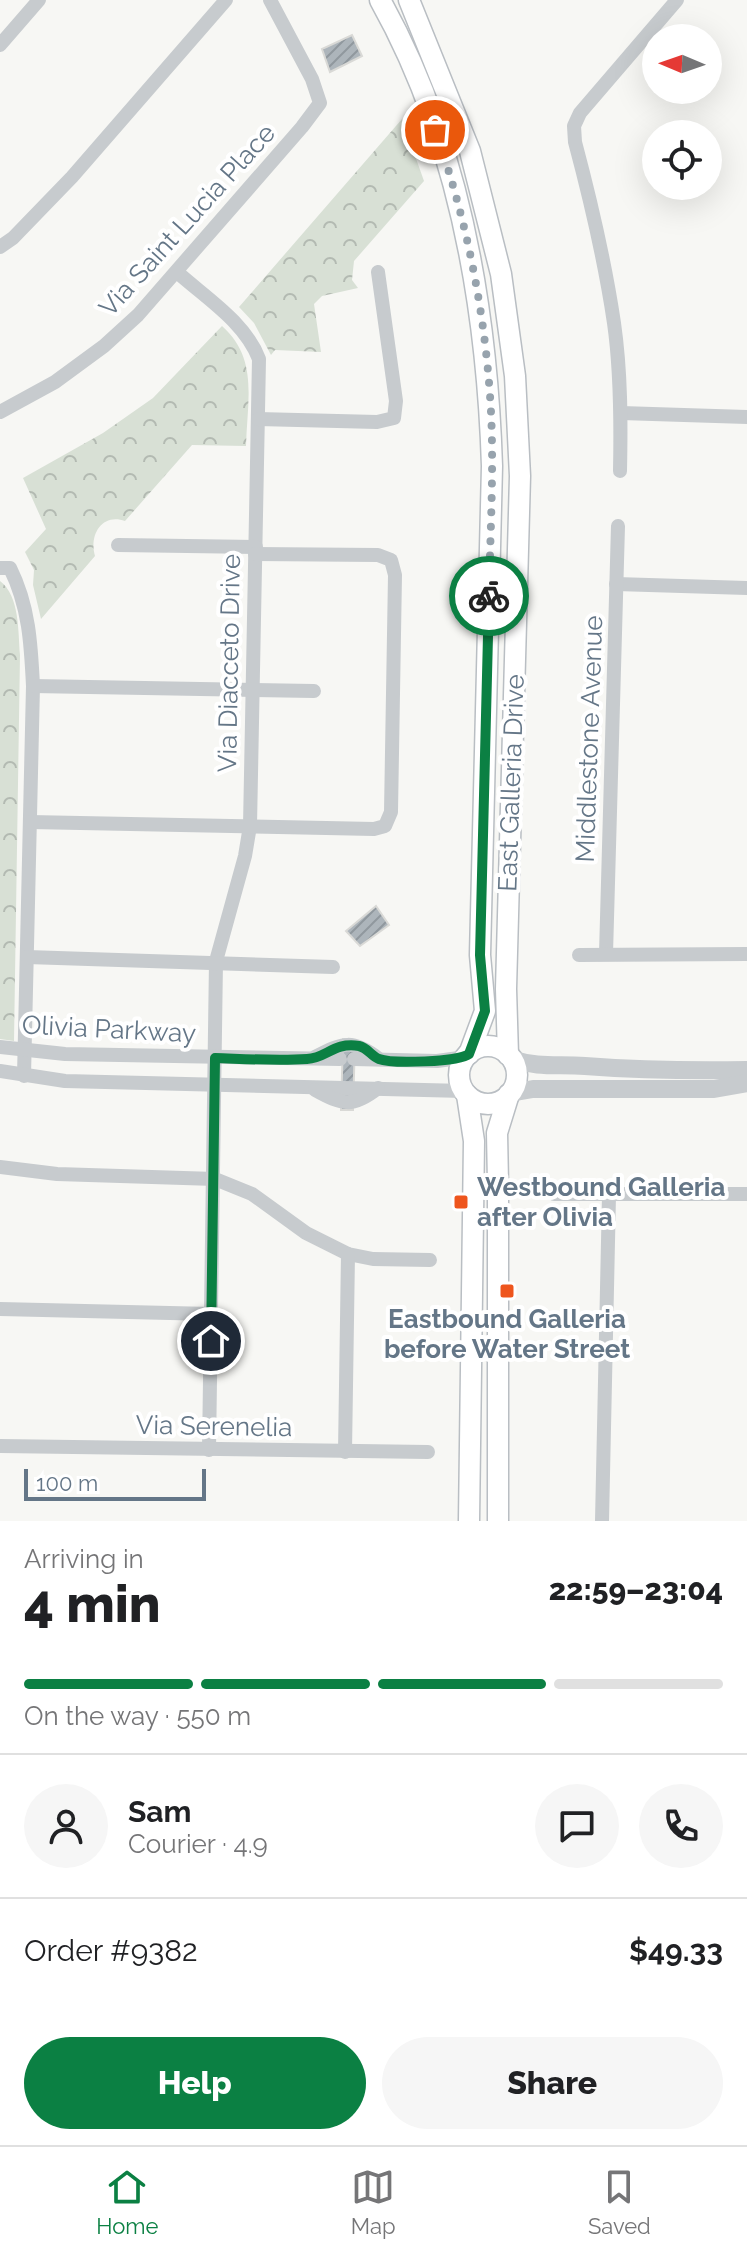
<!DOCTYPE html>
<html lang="en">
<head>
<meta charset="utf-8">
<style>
	body { margin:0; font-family:Raleway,sans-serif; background:#f6f6f6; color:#202124; height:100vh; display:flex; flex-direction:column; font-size:30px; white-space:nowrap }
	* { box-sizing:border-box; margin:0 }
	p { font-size:26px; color:#757577 }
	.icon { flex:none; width:44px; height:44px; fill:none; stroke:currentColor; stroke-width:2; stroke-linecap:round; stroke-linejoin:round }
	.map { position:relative; height:1521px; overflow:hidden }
	.drawer { display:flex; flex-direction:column; background:#fff; flex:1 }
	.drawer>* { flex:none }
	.needle { width:52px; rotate:272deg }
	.controls { position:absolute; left:642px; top:24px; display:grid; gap:16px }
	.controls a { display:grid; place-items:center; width:80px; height:80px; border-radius:50%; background:#fff; box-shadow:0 8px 32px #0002; font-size:40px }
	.scale { position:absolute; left:24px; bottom:20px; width:182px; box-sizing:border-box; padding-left:8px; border:4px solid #647687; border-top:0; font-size:22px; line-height:28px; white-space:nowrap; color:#647687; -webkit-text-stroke:6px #fff; paint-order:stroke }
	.pin { position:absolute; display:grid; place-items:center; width:68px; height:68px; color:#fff; margin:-34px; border:4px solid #fff; border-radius:50%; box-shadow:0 2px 8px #0007 }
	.courier { position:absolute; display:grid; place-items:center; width:80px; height:80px; margin:-40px; border:6px solid #0b8043; border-radius:50%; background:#fff; color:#222; box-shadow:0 2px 10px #0007 }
	.overview em { font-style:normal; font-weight:800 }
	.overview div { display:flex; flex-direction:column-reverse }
	.overview { display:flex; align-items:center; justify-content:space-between; height:136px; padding:0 24px }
	h1 { font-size:52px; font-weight:800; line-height:60px }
	.bar { display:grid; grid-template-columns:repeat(4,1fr); gap:12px 8px; align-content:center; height:96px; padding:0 24px }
	.bar i { height:10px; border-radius:6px; background:#e0e0e0 }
	.bar .active { background:#0b8043 }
	.bar p { grid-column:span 4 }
	.line { display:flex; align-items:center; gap:20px; padding:0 24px; border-top:2px solid #e0e0e0 }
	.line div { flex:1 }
	.round { display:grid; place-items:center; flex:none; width:84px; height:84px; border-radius:42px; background:#f6f6f6 }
	.cta { display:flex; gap:16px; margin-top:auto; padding:16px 24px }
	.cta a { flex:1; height:92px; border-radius:48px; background:#0b8043; color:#fff; font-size:32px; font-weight:800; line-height:92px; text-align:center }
	.cta a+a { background:#f6f6f6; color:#202124 }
	.menu { display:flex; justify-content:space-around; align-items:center; height:112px; border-top:2px solid #e0e0e0; background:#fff; font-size:22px; color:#757577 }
	.menu a { display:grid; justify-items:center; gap:4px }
	.menu .active { color:#0b8043 }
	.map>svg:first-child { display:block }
	.park { fill:url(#park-crowns) }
	.building { fill:url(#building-hatch); stroke:#d9d9d6; stroke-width:2 }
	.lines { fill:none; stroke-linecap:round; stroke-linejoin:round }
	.secondary-casing { stroke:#b9bec3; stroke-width:23 }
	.minor { stroke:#c7cbce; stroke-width:14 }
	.tertiary { stroke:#c7cbce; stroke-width:18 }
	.secondary { stroke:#fff; stroke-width:20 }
	.done { stroke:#97a3ad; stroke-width:8; stroke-dasharray:0 14.4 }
	.route { stroke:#0b8043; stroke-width:10 }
	.poi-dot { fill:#ee551d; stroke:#fff; stroke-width:3 }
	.labels { text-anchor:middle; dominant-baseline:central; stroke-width:8; stroke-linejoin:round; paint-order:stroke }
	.street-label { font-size:26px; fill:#647687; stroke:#fff }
	.poi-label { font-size:26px; font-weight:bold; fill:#647687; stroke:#fff; text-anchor:start }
</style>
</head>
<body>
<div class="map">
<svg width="747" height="1521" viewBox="0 0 747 1521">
	<defs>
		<pattern id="park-crowns" width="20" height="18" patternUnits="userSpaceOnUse" patternTransform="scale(2)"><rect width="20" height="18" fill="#d8e0d5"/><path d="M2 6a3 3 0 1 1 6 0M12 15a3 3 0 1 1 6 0" fill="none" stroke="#b3bab2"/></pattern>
		<pattern id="building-hatch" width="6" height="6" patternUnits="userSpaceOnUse" patternTransform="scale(2)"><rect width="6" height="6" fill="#adb5bb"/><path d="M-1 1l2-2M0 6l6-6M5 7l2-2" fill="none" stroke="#90989e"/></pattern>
	</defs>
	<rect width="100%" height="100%" fill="#f7f7f4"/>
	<!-- park -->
	<g class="park">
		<path d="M 402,119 L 424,181 L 354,261 L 352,280 L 358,288 L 322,296 L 314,304 L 321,352 L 275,350 L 271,355 L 254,323 L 239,307 Z"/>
		<path d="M 222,326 C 259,359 247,401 246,446 L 192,445 L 125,521 C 101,513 89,536 95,556 L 41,619 L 33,585 L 34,570 L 25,552 L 46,529 L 23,478 L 103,433 L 153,398 Z"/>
		<path d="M 0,581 C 20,596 18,632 20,655 L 14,1041 L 0,1039 Z"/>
	</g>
	<!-- building -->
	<g class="building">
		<path d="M 352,35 L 362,56 L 330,72 L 322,49 Z"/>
		<path d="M 376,906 L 389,925 L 360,946 L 346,931 Z"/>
		<path d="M 343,1039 L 355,1040 L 353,1110 L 341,1110 Z"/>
	</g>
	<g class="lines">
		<!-- secondary casing -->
		<g class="secondary-casing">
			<g id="secondary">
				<path d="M 380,0 C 458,139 487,308 492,466 L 480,955 L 485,1011 L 469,1054"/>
				<path d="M 409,0 L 470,151 L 501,274 L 515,376 L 520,476 L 506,989 L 508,1055"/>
				<circle cx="488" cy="1075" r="29"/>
				<path d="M 467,1095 L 474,1141 L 469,1521"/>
				<path d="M 498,1521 L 498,1183 L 497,1133 L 509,1094"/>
			</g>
		</g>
		<!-- minor -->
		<g class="minor">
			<path d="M 0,45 L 39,0"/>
			<path d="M 0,247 L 13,238 L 72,177 L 226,0"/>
			<path d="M 177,272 C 206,298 245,322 259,359 L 250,826 L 245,856 L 216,961 L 209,1450"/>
			<path d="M 0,412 L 55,382 L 104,346 L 138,315 L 302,127 L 320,103 L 312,79 L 270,0"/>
			<path d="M 621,413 L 747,417"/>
			<path d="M 258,419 L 377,422 L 394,418 L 396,401 L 378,272"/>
			<path d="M 620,471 C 621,422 621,372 614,323 C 605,262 591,202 575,142 L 574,126 L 580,113 L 677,0"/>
			<path d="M 118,545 L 256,547"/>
			<path d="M 0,568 L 10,568 C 29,606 31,644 33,686 L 24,1076"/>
			<path d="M 616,584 L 747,588"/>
			<path d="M 33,686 L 314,691"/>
			<path d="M 30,822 L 374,829 L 385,826 L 391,812 L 395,575 L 391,560 L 378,555 L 255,554"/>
			<path d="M 606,954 L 618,526"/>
			<path d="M 579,955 L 747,954"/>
			<path d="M 27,957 L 333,967"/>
			<path d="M 0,1047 L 65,1054 L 340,1059"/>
			<path d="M 315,1057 C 343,1042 353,1039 379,1059"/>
			<path d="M 354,1059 L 437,1061 L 466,1057"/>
			<path d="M 0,1071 L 65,1081 L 464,1091"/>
			<path d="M 315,1090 C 342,1105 353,1108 378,1088"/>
			<path d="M 0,1167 L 57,1174 L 215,1179 L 252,1194 L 306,1233 L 348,1254 L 373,1259 L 430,1260"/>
			<path d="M 554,1194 L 747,1194"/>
			<path d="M 0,1309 L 212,1314"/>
			<path d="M 0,1446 L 428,1452"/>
			<path d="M 345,1452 L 348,1254"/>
			<path d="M 602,1521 L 609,1195"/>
		</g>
		<!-- tertiary -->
		<g class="tertiary">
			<path d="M 511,1059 C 540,1068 556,1064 585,1066 C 639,1070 693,1071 747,1070"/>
			<path d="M 510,1093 L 533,1089 L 714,1089 L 747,1083"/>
		</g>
		<!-- secondary -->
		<use href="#secondary" class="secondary"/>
	</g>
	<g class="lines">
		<!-- done -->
		<path class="done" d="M 435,130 C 467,219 486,317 491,412 C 494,473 490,535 489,596"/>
		<!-- route -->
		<path class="route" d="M 211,1341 L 215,1058 C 246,1059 277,1061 307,1059 C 327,1058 333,1042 359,1046 C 368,1048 371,1056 379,1059 C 392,1064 459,1062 469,1054 L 485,1011 L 480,955 L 489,596"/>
	</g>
	<!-- markers -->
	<g class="poi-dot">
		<rect x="453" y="1194" width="16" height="16" rx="4"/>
		<rect x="499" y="1283" width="16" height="16" rx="4"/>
	</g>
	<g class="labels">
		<!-- street labels -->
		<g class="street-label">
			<text transform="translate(187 220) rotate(-48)">Via Saint Lucia Place</text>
			<text transform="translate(229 663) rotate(-89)">Via Diacceto Drive</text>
			<text transform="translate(589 739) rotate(-88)">Middlestone Avenue</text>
			<text transform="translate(511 783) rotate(-88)">East Galleria Drive</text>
			<text transform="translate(109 1029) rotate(3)">Olivia Parkway</text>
			<text transform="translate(214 1426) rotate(1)">Via Serenelia</text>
		</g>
		<!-- poi labels -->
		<g class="poi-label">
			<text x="477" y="1187">Westbound Galleria<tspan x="477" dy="30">after Olivia</tspan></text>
			<text x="507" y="1319" text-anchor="middle">Eastbound Galleria<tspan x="507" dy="30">before Water Street</tspan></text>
		</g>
	</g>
</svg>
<div class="controls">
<a><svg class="needle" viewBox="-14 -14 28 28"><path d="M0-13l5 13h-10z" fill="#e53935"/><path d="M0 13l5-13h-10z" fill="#757577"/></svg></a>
<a><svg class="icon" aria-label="locate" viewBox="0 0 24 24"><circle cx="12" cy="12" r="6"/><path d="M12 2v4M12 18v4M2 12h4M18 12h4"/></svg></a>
</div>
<div class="scale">100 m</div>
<div class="pin" style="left:435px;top:130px;background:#ea580c"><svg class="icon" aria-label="bag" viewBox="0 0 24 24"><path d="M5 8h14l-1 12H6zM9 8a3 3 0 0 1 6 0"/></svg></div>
<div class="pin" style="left:211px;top:1341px;background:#1f2937"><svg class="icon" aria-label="home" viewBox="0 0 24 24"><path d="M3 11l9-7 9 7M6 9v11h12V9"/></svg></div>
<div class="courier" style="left:489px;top:596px"><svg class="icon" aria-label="bike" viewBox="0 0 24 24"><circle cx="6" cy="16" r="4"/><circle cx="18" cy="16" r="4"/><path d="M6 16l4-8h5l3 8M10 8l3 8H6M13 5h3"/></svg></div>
</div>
<section class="drawer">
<div class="overview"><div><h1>4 min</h1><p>Arriving in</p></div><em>22:59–23:04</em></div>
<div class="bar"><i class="active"></i><i class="active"></i><i class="active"></i><i></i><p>On the way · 550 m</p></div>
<div class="line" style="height:144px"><a class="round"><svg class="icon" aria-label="person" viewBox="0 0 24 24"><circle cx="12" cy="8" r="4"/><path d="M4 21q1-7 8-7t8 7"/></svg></a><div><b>Sam</b><p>Courier · 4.9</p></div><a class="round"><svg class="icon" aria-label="chat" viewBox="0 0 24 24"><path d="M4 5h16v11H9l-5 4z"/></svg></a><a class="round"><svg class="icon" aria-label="phone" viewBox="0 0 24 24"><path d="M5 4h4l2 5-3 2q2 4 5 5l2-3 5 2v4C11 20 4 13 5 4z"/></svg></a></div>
<div class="line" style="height:104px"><div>Order #9382</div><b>$49.33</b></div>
<div class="cta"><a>Help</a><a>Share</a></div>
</section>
<nav class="menu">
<a class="active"><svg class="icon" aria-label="home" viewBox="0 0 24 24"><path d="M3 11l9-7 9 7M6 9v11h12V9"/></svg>Home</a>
<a><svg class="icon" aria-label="map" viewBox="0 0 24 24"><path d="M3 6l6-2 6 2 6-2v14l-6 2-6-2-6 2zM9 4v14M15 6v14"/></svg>Map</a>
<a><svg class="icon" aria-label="saved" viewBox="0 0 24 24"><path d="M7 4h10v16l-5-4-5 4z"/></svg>Saved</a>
</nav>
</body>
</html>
